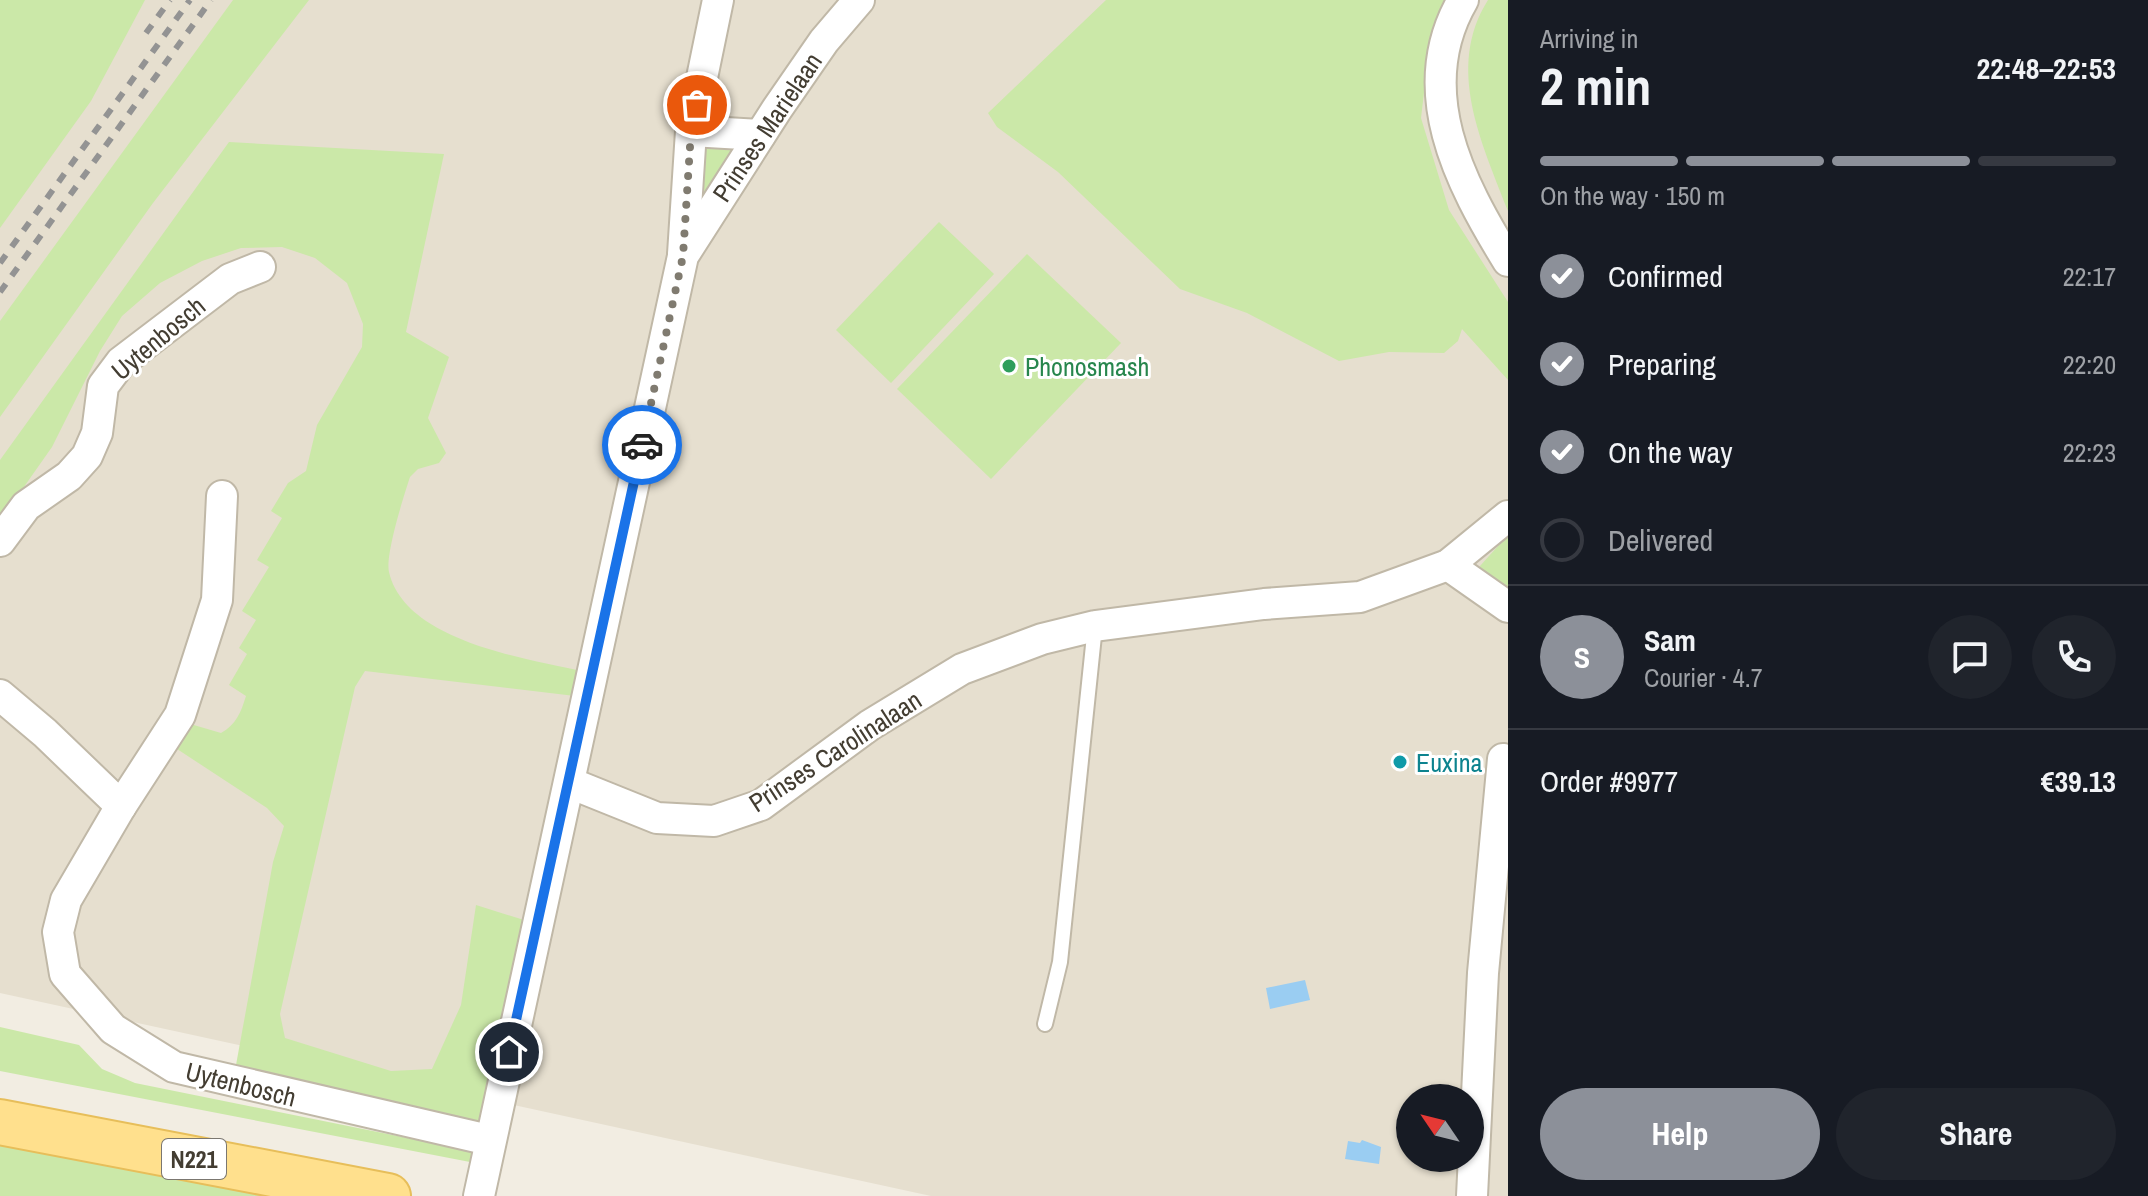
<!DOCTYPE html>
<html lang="en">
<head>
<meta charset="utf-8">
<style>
	body { margin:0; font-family:"Archivo Narrow",sans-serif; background:#20242c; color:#f1f3f6; height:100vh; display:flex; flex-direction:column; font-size:30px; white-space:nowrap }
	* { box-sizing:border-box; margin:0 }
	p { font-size:26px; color:#9ea1a6 }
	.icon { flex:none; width:44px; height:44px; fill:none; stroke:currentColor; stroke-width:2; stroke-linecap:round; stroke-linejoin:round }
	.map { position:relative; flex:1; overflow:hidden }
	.sheet { display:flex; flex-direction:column; background:#171b24; width:640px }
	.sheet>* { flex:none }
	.needle { width:52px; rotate:305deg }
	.tools { position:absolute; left:1396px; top:1084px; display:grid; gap:16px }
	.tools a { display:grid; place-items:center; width:88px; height:88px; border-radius:50%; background:#171b24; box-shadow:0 2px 6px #0004; font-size:40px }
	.pin { position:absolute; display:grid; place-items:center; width:68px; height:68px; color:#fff; margin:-34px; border:4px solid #fff; border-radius:50%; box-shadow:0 2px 8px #0007 }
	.courier { position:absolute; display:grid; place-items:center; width:80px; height:80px; margin:-40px; border:6px solid #1a73e8; border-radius:50%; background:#fff; color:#222; box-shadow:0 2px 10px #0007 }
	.overview em { font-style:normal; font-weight:800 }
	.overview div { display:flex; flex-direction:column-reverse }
	.overview { display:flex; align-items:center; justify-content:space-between; height:136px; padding:0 32px }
	h1 { font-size:52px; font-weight:800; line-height:60px }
	.bar { display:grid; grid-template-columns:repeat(4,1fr); gap:12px 8px; align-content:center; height:96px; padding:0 32px }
	.bar i { height:10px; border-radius:6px; background:#363941 }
	.bar .current { background:#8c9099 }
	.bar p { grid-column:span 4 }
	.line { display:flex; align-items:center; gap:20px; padding:0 32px; border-top:2px solid #363941 }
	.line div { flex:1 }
	.round { display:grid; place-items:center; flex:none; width:84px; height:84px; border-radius:42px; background:#20242c }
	ol { padding:0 32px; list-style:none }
	li { display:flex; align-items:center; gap:24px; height:88px }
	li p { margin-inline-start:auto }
	li .icon { padding:8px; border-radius:50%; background:#8c9099; color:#fff; stroke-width:4 }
	li:last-child { color:#9ea1a6 }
	li i { width:44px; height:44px; border:4px solid #363941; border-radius:50% }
	.primary-button { display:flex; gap:16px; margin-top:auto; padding:16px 32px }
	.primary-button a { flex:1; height:92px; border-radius:48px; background:#8c9099; color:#fff; font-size:32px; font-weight:800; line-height:92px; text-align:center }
	.primary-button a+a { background:#20242c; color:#f1f3f6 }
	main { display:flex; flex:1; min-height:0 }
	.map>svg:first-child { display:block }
	.residential { fill:#e6dfcf; fill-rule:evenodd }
	.green { fill:#cbe8a8 }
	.water { fill:#9acdf2 }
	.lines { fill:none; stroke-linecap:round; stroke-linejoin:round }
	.lane-casing { stroke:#c0b8a7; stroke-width:18 }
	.street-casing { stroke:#c0b8a7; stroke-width:34 }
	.primary-casing { stroke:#e7be5a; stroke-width:48 }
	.lane { stroke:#fff; stroke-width:14 }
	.street { stroke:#fff; stroke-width:30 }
	.primary { stroke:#ffe08d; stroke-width:44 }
	.rail { stroke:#939393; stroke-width:6; stroke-dasharray:10 10; stroke-linecap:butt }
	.done { stroke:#807b70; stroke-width:8; stroke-dasharray:0 14.4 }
	.route { stroke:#1a73e8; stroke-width:10 }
	.leisure-dot { fill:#2e9e5b; stroke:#fff; stroke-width:3 }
	.culture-dot { fill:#0f9aa8; stroke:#fff; stroke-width:3 }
	.labels { text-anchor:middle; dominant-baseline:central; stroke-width:6; stroke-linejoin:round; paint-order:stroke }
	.shield { fill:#fff; stroke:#7b7770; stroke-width:2 }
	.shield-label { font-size:24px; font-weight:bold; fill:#433d32 }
	.street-label { font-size:26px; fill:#433d32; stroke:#fff }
	.leisure-label { font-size:26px; fill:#27864d; stroke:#fff; text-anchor:start }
	.culture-label { font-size:26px; fill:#0d838f; stroke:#fff; text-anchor:start }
</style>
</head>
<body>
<main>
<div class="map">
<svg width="1508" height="1196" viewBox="0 0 1508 1196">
	<rect width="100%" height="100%" fill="#f2ede2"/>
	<!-- residential -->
	<path class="residential" d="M 0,0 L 1508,0 L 1508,1196 L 931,1196 L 0,993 ZM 1410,1098 L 1470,1098 L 1470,1158 L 1410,1158 Z"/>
	<!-- green -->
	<g class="green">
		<path d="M 0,0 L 145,0 L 91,101 L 0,228 Z"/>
		<path d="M 233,0 L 309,0 L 153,203 L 0,417 L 0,321 Z"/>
		<path d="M 1106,0 L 1446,0 L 1430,42 L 1421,118 L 1449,210 L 1508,302 L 1508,380 L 1462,329 L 1458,341 L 1444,353 L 1389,352 L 1339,361 L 1247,313 L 1180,289 L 1058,172 L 997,127 L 988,113 Z"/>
		<path d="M 1488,0 L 1508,0 L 1508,211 C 1482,143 1445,68 1488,0 Z"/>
		<path d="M 229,142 L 444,154 L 406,332 L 449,357 L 428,418 L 446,453 L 439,463 L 418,469 L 410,477 C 404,495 385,555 389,572 C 405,641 524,658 581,671 L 575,696 L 365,671 L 355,687 L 280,1014 L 285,1038 L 391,1071 L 432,1069 L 461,1005 L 476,905 L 524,920 L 478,1126 L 234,1076 L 273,862 L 284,826 L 267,808 L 174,747 L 187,723 L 221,733 C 236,725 241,712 246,696 L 229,685 L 247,654 L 239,648 L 256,620 L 242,611 L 269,567 L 257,560 L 282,518 L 271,511 L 288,483 L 306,471 L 317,425 L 362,347 L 363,324 L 347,283 L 315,258 L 282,247 L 241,248 L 202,261 L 160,283 L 122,316 L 100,351 L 52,447 L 0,521 L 0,460 Z"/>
		<path d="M 699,145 L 732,145 L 736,153 L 699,216 Z"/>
		<path d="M 939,222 L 994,274 L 891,383 L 836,330 Z"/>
		<path d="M 1027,254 L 1121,343 L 991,479 L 897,389 Z"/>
		<path d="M 1508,535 L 1508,592 L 1481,572 L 1480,566 Z"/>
		<path d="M 0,1027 L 79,1045 L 102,1069 L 135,1083 L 472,1151 L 470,1162 L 0,1071 Z"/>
		<path d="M 0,1138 L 323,1196 L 0,1196 Z"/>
	</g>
	<!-- water -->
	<g class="water">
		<path d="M 1305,980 L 1310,1000 L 1270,1009 L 1266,988 Z"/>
		<path d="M 1362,1140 L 1381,1147 L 1379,1164 L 1345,1159 L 1348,1141 L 1360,1143 Z"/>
	</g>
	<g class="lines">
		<!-- lane casing -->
		<g class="lane-casing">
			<path id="lane" d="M 1045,1024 L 1060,962 L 1095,626"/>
		</g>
		<!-- street casing -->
		<g class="street-casing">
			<g id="street">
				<path d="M 1463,0 C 1411,89 1459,182 1508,261"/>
				<path d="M 691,131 L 760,135"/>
				<path d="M 683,254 L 691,131 L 718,0"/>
				<path d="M 0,541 L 26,506 L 69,476 L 87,456 L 97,433 L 103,386 L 121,362 L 230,279 L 260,267"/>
				<path d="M 1448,565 L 1508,607"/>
				<path d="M 0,695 L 45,733 L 121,806 L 180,715 L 217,600 L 222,496"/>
				<path d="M 570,783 L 657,818 L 714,821 L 761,805 L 870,725 L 962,669 L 1042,639 L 1095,626 L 1264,604 L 1360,597 L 1448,565 L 1508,516"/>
				<path d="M 121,806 L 66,900 L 58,932 L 65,974 L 113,1029 L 174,1067 L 489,1140"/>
				<path d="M 479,1196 L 683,256 L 777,109 L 824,41 L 859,0"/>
				<path d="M 1472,1196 L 1483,973 L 1503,759"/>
			</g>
		</g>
		<!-- primary casing -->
		<g class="primary-casing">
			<path id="primary" d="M 0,1122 L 388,1196"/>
		</g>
		<!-- lane -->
		<use href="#lane" class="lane"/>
		<!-- street -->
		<use href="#street" class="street"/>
		<!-- primary -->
		<use href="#primary" class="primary"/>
		<!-- rail -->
		<g class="rail">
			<path d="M 146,33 L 170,0"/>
			<path d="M 0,263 L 190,0"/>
			<path d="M 0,292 L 211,0"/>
		</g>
	</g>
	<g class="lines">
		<!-- done -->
		<path class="done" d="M 642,445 L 683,256 L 691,131 L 697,105"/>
		<!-- route -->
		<path class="route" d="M 509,1052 L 642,445"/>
	</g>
	<!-- markers -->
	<circle class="leisure-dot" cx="1009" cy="366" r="8"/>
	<circle class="culture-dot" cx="1400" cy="762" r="8"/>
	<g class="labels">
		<!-- shield labels -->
		<rect class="shield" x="162" y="1139" width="64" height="40" rx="6"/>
		<g class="shield-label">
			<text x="194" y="1159">N221</text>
		</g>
		<!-- street labels -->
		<g class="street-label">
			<text transform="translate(767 127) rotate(-56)">Prinses Marielaan</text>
			<text transform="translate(158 338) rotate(-40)">Uytenbosch</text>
			<text transform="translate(835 751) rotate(-33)">Prinses Carolinalaan</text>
			<text transform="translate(241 1084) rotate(14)">Uytenbosch</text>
		</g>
		<!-- leisure labels -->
		<g class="leisure-label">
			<text x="1025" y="366">Phonosmash</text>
		</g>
		<!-- culture labels -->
		<g class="culture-label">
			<text x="1416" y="762">Euxina</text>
		</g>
	</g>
</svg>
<div class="tools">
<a><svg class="needle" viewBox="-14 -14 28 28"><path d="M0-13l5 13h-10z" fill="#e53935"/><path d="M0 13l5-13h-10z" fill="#9ea1a6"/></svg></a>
</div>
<div class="pin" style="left:697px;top:105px;background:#ea580c"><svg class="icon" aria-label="bag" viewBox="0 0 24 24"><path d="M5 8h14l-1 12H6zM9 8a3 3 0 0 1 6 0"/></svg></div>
<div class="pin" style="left:509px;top:1052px;background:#1f2937"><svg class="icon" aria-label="home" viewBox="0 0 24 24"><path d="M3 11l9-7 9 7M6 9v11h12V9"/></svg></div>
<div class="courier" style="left:642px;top:445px"><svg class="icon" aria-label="car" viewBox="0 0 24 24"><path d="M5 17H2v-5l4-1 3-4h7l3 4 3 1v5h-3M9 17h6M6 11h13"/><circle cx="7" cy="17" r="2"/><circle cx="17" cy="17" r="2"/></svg></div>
</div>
<section class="sheet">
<div class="overview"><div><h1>2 min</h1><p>Arriving in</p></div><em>22:48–22:53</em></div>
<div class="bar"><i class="current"></i><i class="current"></i><i class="current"></i><i></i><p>On the way · 150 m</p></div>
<ol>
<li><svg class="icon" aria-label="check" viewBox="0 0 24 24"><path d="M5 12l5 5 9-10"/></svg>Confirmed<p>22:17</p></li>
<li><svg class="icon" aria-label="check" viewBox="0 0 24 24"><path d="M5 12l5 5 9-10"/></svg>Preparing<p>22:20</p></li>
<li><svg class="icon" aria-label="check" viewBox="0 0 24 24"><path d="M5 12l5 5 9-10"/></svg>On the way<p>22:23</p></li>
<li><i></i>Delivered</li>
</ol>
<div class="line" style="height:144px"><b class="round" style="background:#8c9099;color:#fff">S</b><div><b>Sam</b><p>Courier · 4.7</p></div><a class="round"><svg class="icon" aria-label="chat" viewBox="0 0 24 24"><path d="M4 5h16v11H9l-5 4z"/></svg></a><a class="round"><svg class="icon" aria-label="phone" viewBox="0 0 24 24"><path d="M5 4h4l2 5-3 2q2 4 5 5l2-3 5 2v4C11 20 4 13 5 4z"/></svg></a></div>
<div class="line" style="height:104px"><div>Order #9977</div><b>€39.13</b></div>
<div class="primary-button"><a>Help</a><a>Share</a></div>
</section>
</main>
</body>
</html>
